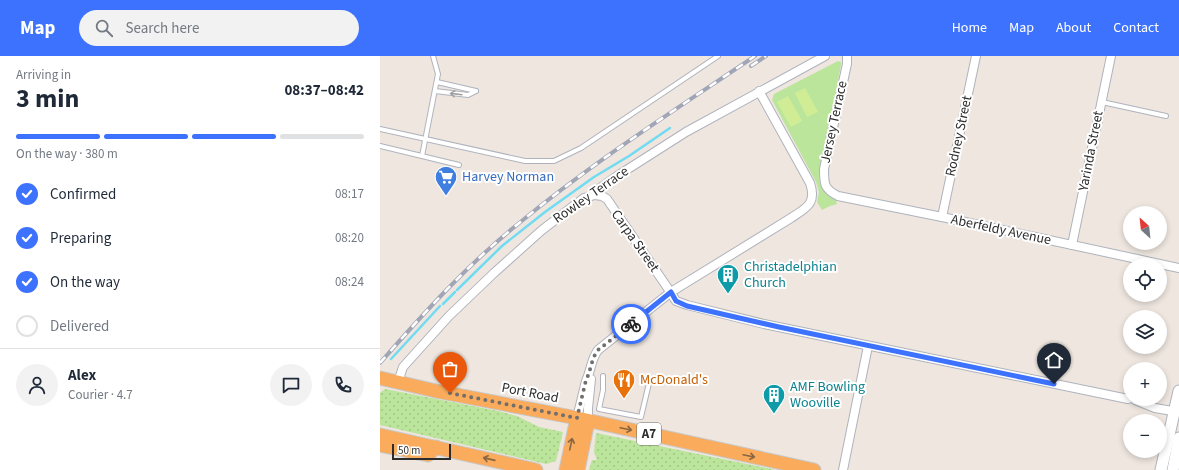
<!DOCTYPE html>
<html lang="en">
<head>
<meta charset="utf-8">
<style>
	body { margin:0; font-family:"Source Sans 3",sans-serif; background:#f2f2f3; color:#1f2937; height:100vh; display:flex; flex-direction:column; font-size:15px; white-space:nowrap }
	* { box-sizing:border-box; margin:0 }
	p { font-size:13px; color:#747a83 }
	.icon { flex:none; width:22px; height:22px; fill:none; stroke:currentColor; stroke-width:2; stroke-linecap:round; stroke-linejoin:round }
	.map { position:relative; flex:1; overflow:hidden }
	.details { display:flex; flex-direction:column; background:#fff; width:380px }
	.details>* { flex:none }
	.needle { width:26px; rotate:333deg }
	.controls { position:absolute; left:743px; top:150px; display:grid; gap:8px }
	.controls a { display:grid; place-items:center; width:44px; height:44px; border-radius:50%; background:#fff; box-shadow:0 2px 6px #0003; font-size:20px }
	.scale { position:absolute; left:12px; bottom:10px; width:59px; box-sizing:border-box; padding-left:4px; border:2px solid #2d2d2d; border-top:0; font-size:11px; line-height:14px; white-space:nowrap; color:#2d2d2d; -webkit-text-stroke:3px #fff; paint-order:stroke }
	.pin { position:absolute; display:grid; place-items:center; width:34px; height:34px; color:#fff; margin:-41px -17px; border-radius:50% 50% 50% 0; rotate:-45deg; box-shadow:0 0 4px #0007 }
	.pin .icon { rotate:45deg }
	.courier { position:absolute; display:grid; place-items:center; width:40px; height:40px; margin:-20px; border:3px solid #3c72fe; border-radius:50%; background:#fff; color:#222; box-shadow:0 1px 5px #0007 }
	.summary em { font-style:normal; font-weight:700 }
	.summary div { display:flex; flex-direction:column-reverse }
	.summary { display:flex; align-items:center; justify-content:space-between; height:68px; padding:0 16px }
	h1 { font-size:26px; font-weight:700; line-height:30px }
	.bar { display:grid; grid-template-columns:repeat(4,1fr); gap:6px 4px; align-content:center; height:48px; padding:0 16px }
	.bar i { height:5px; border-radius:3px; background:#e0e1e3 }
	.bar .current { background:#3c72fe }
	.bar p { grid-column:span 4 }
	.line { display:flex; align-items:center; gap:10px; padding:0 16px; border-top:1px solid #e0e1e3 }
	.line div { flex:1 }
	.round { display:grid; place-items:center; flex:none; width:42px; height:42px; border-radius:21px; background:#f2f2f3 }
	ol { padding:0 16px; list-style:none }
	li { display:flex; align-items:center; gap:12px; height:44px }
	li p { margin-inline-start:auto }
	li .icon { padding:4px; border-radius:50%; background:#3c72fe; color:#fff; stroke-width:4 }
	li:last-child { color:#747a83 }
	li i { width:22px; height:22px; border:2px solid #e0e1e3; border-radius:50% }
	header { display:flex; align-items:center; gap:24px; box-sizing:border-box; height:56px; padding:0 20px; background:#3c72fe; color:#fff }
	header strong { font-size:19px }
	nav { display:flex; gap:22px; margin-inline-start:auto; font-size:14px }
	.search { width:280px; height:36px; background:#f2f2f3; display:flex; align-items:center; gap:10px; box-sizing:border-box; padding:0 14px; border-radius:22px; color:#747a83; font-size:15px }
	main { display:flex; flex:1; min-height:0 }
	.map>svg:first-child { display:block }
	.grass { fill:url(#grass-dots) }
	.park { fill:#bbe59b }
	.pitch { fill:#d0ed96 }
	.lines { fill:none; stroke-linecap:round; stroke-linejoin:round }
	.stream { stroke:#71dbf2; stroke-width:2.5 }
	.service-casing { stroke:#afb3bd; stroke-width:6 }
	.minor-casing { stroke:#afb3bd; stroke-width:10 }
	.secondary-casing { stroke:#afb3bd; stroke-width:13 }
	.trunk-casing { stroke:#c8c8c8; stroke-width:15 }
	.service { stroke:#fff; stroke-width:4 }
	.minor { stroke:#fff; stroke-width:8 }
	.secondary { stroke:#fff; stroke-width:11 }
	.trunk { stroke:#faab5c; stroke-width:13 }
	.rail-casing { stroke:#a1a6b7; stroke-width:4 }
	.rail { stroke:#fff; stroke-width:2.5; stroke-dasharray:8; stroke-linecap:butt }
	.oneway { stroke:#a0a0a0 }
	.oneway2 { stroke:#896642 }
	.done { stroke:#716e6b; stroke-width:4; stroke-dasharray:0 7.2 }
	.route { stroke:#3c72fe; stroke-width:5 }
	.labels { text-anchor:middle; dominant-baseline:central; stroke-width:4; stroke-linejoin:round; paint-order:stroke }
	.shield { fill:#fff; stroke:#6c6c6c; stroke-width:1 }
	.shield-label { font-size:13px; font-weight:bold; fill:#2d2d2d }
	.street-label { font-size:14px; fill:#2d2d2d; stroke:#fff }
	.shop-label { font-size:14px; fill:#366cbe; stroke:#fff; text-anchor:start }
	.culture-label { font-size:14px; fill:#0d838f; stroke:#fff; text-anchor:start }
	.food-label { font-size:14px; fill:#c56008; stroke:#fff; text-anchor:start }
</style>
</head>
<body>
<header>
<strong>Map</strong>
<div class="search"><svg class="icon" aria-label="search" viewBox="0 0 24 24"><circle cx="10" cy="10" r="6"/><path d="M15 15l6 6"/></svg>Search here</div>
<nav><a>Home</a><a>Map</a><a>About</a><a>Contact</a></nav>
</header>
<main>
<section class="details">
<div class="summary"><div><h1>3 min</h1><p>Arriving in</p></div><em>08:37–08:42</em></div>
<div class="bar"><i class="current"></i><i class="current"></i><i class="current"></i><i></i><p>On the way · 380 m</p></div>
<ol>
<li><svg class="icon" aria-label="check" viewBox="0 0 24 24"><path d="M5 12l5 5 9-10"/></svg>Confirmed<p>08:17</p></li>
<li><svg class="icon" aria-label="check" viewBox="0 0 24 24"><path d="M5 12l5 5 9-10"/></svg>Preparing<p>08:20</p></li>
<li><svg class="icon" aria-label="check" viewBox="0 0 24 24"><path d="M5 12l5 5 9-10"/></svg>On the way<p>08:24</p></li>
<li><i></i>Delivered</li>
</ol>
<div class="line" style="height:72px"><a class="round"><svg class="icon" aria-label="person" viewBox="0 0 24 24"><circle cx="12" cy="8" r="4"/><path d="M4 21q1-7 8-7t8 7"/></svg></a><div><b>Alex</b><p>Courier · 4.7</p></div><a class="round"><svg class="icon" aria-label="chat" viewBox="0 0 24 24"><path d="M4 5h16v11H9l-5 4z"/></svg></a><a class="round"><svg class="icon" aria-label="phone" viewBox="0 0 24 24"><path d="M5 4h4l2 5-3 2q2 4 5 5l2-3 5 2v4C11 20 4 13 5 4z"/></svg></a></div>
</section>
<div class="map">
<svg width="799" height="414" viewBox="0 0 799 414">
	<defs>
		<pattern id="grass-dots" width="8" height="8" patternUnits="userSpaceOnUse"><rect width="8" height="8" fill="#bbe59b"/><path d="M2 2h.1M6 6h.1" fill="none" stroke="#a1c586" stroke-width="1.8" stroke-linecap="round"/></pattern>
	</defs>
	<rect width="100%" height="100%" fill="#eee6df"/>
	<!-- grass -->
	<g class="grass">
		<path d="M 5,333 L 118,355 L 137,360 L 159,371 L 183,376 L 176,405 L 166,408 L 0,369 L 0,337 Z"/>
		<path d="M 216,377 L 396,414 L 209,414 L 212,404 L 217,404 L 214,396 Z"/>
	</g>
	<!-- park -->
	<path class="park" d="M 458,5 L 461,6 L 461,9 L 439,120 C 440,132 445,139 456,144 L 457,148 L 450,150 L 442,154 L 437,146 L 439,136 L 436,126 L 392,44 L 394,38 Z"/>
	<!-- pitch -->
	<g class="pitch">
		<path d="M 425,32 L 438,56 L 427,61 L 415,37 Z"/>
		<path d="M 408,40 L 422,65 L 411,71 L 397,46 Z"/>
	</g>
	<g class="lines">
		<!-- stream -->
		<g class="stream">
			<path d="M 77,234 L 122,190 L 165,156 L 214,121 L 249,100 L 290,72"/>
			<path d="M 63,248 L 75,236"/>
			<path d="M 11,303 L 60,250"/>
		</g>
		<!-- service casing -->
		<g class="service-casing">
			<g id="service">
				<path d="M 57,26 L 96,35"/>
				<path d="M 55,35 L 88,39 L 96,35"/>
				<path d="M 722,46 L 786,60"/>
				<path d="M 0,73 L 145,105 L 174,105 L 201,92 L 338,0"/>
				<path d="M 0,90 L 79,109"/>
				<path d="M 42,100 L 58,18 L 53,0"/>
				<path d="M 223,320 L 223,334 L 219,353 L 261,361 L 270,323"/>
			</g>
		</g>
		<!-- minor casing -->
		<g class="minor-casing">
			<g id="minor">
				<path d="M 467,0 L 467,8 L 444,113 C 444,128 444,133 458,140 L 562,161 L 799,212"/>
				<path d="M 215,139 L 222,140 L 227,143 L 287,231 L 296,245 L 307,249 L 384,268 L 748,343"/>
				<path d="M 562,161 L 596,0"/>
				<path d="M 692,189 L 731,0"/>
				<path d="M 18,326 L 23,311 L 69,260 L 114,217 L 162,174 L 204,142 L 215,139 L 220,132 L 237,120 L 306,76 L 445,0"/>
				<path d="M 755,344 L 775,352 L 798,356"/>
				<path d="M 197,362 L 206,325 C 211,315 211,303 218,294 L 291,236 L 411,162 C 426,152 437,148 430,127 L 379,35"/>
				<path d="M 208,365 L 208,352 L 211,323"/>
				<path d="M 463,414 L 488,290"/>
			</g>
		</g>
		<!-- secondary casing -->
		<g class="secondary-casing">
			<g id="secondary">
				<path d="M 781,414 L 799,335"/>
				<path d="M 793,414 L 799,382"/>
			</g>
		</g>
		<!-- trunk casing -->
		<g class="trunk-casing">
			<g id="trunk">
				<path d="M 0,322 L 56,335 L 197,362 L 434,414"/>
				<path d="M 0,379 L 156,414"/>
				<path d="M 0,389 L 48,399 L 56,391"/>
				<path d="M 186,414 L 197,362"/>
				<path d="M 198,414 L 208,365"/>
			</g>
		</g>
		<!-- service -->
		<use href="#service" class="service"/>
		<!-- minor -->
		<use href="#minor" class="minor"/>
		<!-- secondary -->
		<use href="#secondary" class="secondary"/>
		<!-- trunk -->
		<use href="#trunk" class="trunk"/>
		<!-- rail casing -->
		<g class="rail-casing">
			<g id="rail">
				<path d="M 371,10 L 386,0"/>
				<path d="M 0,307 C 43,258 87,209 138,168 C 213,106 295,54 375,0"/>
			</g>
		</g>
		<!-- rail -->
		<use href="#rail" class="rail"/>
	</g>
	<!-- one-way arrows -->
	<defs><path id="oneway-shaft" d="M-6 0H5M1.5-3L5.5 0L1.5 3" fill="none" stroke-width="1.6" stroke-linecap="round" stroke-linejoin="round"/></defs>
	<use class="oneway" href="#oneway-shaft" transform="translate(76 38) rotate(-173)"/>
	<g class="oneway2">
		<use href="#oneway-shaft" transform="translate(246 373) rotate(12)"/>
		<use href="#oneway-shaft" transform="translate(191 388) rotate(-78)"/>
		<use href="#oneway-shaft" transform="translate(369 400) rotate(12)"/>
		<use href="#oneway-shaft" transform="translate(109 403) rotate(-167)"/>
	</g>
	<g class="lines">
		<!-- done -->
		<path class="done" d="M 70,337 L 197,362 L 206,324 C 211,315 211,303 218,294 L 251,268"/>
		<!-- route -->
		<path class="route" d="M 251,268 L 291,236 L 296,245 L 307,250 L 399,271 L 674,328"/>
	</g>
	<!-- icons -->
	<defs>
		<g id="supermarket-pin" transform="scale(1.15)"><path d="M0 17L-7.5 6A9.5 9.5 0 1 1 7.5 6Z" fill="#3f7fe0" stroke="#fff"/><path d="M-6-5.5h2.5l.6 2H6L4.5 2H-2.5L-4.4-4H-6ZM-1.5 3.2a1.3 1.3 0 1 0 .1 0ZM3 3.2a1.3 1.3 0 1 0 .1 0Z" fill="#fff"/></g>
		<g id="building-pin" transform="scale(1.15)"><path d="M0 17L-7.5 6A9.5 9.5 0 1 1 7.5 6Z" fill="#0f9aa8" stroke="#fff"/><path d="M-4-6H4V6H1V3H-1V6H-4ZM-2.5-4.3h1.7v1.8h-1.7ZM.8-4.3h1.7v1.8H.8ZM-2.5-1h1.7V.8h-1.7ZM.8-1h1.7V.8H.8Z" fill="#fff"/></g>
		<g id="restaurant-pin" transform="scale(1.15)"><path d="M0 17L-7.5 6A9.5 9.5 0 1 1 7.5 6Z" fill="#e8710a" stroke="#fff"/><path d="M-5-6h1v4h1v-4h1v4h1v-4h1v5L-1.5 .5V6h-2V.5L-5-1ZM5-6V6H3V1.5H1.5Q1.5-4 5-6Z" fill="#fff"/></g>
	</defs>
	<g fill-rule="evenodd">
		<use href="#supermarket-pin" x="66" y="121"/>
		<use href="#building-pin" x="348" y="219"/>
		<use href="#restaurant-pin" x="244" y="324"/>
		<use href="#building-pin" x="394" y="339"/>
	</g>
	<g class="labels">
		<!-- shield labels -->
		<rect class="shield" x="257" y="367" width="24" height="22" rx="3"/>
		<g class="shield-label">
			<text x="269" y="378">A7</text>
		</g>
		<!-- street labels -->
		<g class="street-label">
			<text transform="translate(454 66) rotate(-78)">Jersey Terrace</text>
			<text transform="translate(579 80) rotate(-78)">Rodney Street</text>
			<text transform="translate(711 95) rotate(-79)">Yarinda Street</text>
			<text transform="translate(211 139) rotate(-35)">Rowley Terrace</text>
			<text transform="translate(621 174) rotate(12)">Aberfeldy Avenue</text>
			<text transform="translate(255 185) rotate(55)">Carpa Street</text>
			<text transform="translate(150 337) rotate(11)">Port Road</text>
		</g>
		<!-- shop labels -->
		<g class="shop-label">
			<text x="82" y="121">Harvey Norman</text>
		</g>
		<!-- culture labels -->
		<g class="culture-label">
			<text x="364" y="211">Christadelphian<tspan x="364" dy="16">Church</tspan></text>
			<text x="410" y="331">AMF Bowling<tspan x="410" dy="16">Wooville</tspan></text>
		</g>
		<!-- food labels -->
		<g class="food-label">
			<text x="260" y="324">McDonald's</text>
		</g>
	</g>
</svg>
<div class="controls">
<a><svg class="needle" viewBox="-14 -14 28 28"><path d="M0-13l5 13h-10z" fill="#e53935"/><path d="M0 13l5-13h-10z" fill="#747a83"/></svg></a>
<a><svg class="icon" aria-label="locate" viewBox="0 0 24 24"><circle cx="12" cy="12" r="6"/><path d="M12 2v4M12 18v4M2 12h4M18 12h4"/></svg></a>
<a><svg class="icon" aria-label="layers" viewBox="0 0 24 24"><path d="M12 4l9 5-9 5-9-5zM3 14l9 5 9-5"/></svg></a>
<a>+</a>
<a>−</a>
</div>
<div class="scale">50 m</div>
<div class="pin" style="left:70px;top:337px;background:#ea580c"><svg class="icon" aria-label="bag" viewBox="0 0 24 24"><path d="M5 8h14l-1 12H6zM9 8a3 3 0 0 1 6 0"/></svg></div>
<div class="pin" style="left:674px;top:328px;background:#1f2937"><svg class="icon" aria-label="home" viewBox="0 0 24 24"><path d="M3 11l9-7 9 7M6 9v11h12V9"/></svg></div>
<div class="courier" style="left:251px;top:268px"><svg class="icon" aria-label="bike" viewBox="0 0 24 24"><circle cx="6" cy="16" r="4"/><circle cx="18" cy="16" r="4"/><path d="M6 16l4-8h5l3 8M10 8l3 8H6M13 5h3"/></svg></div>
</div>
</main>
</body>
</html>
